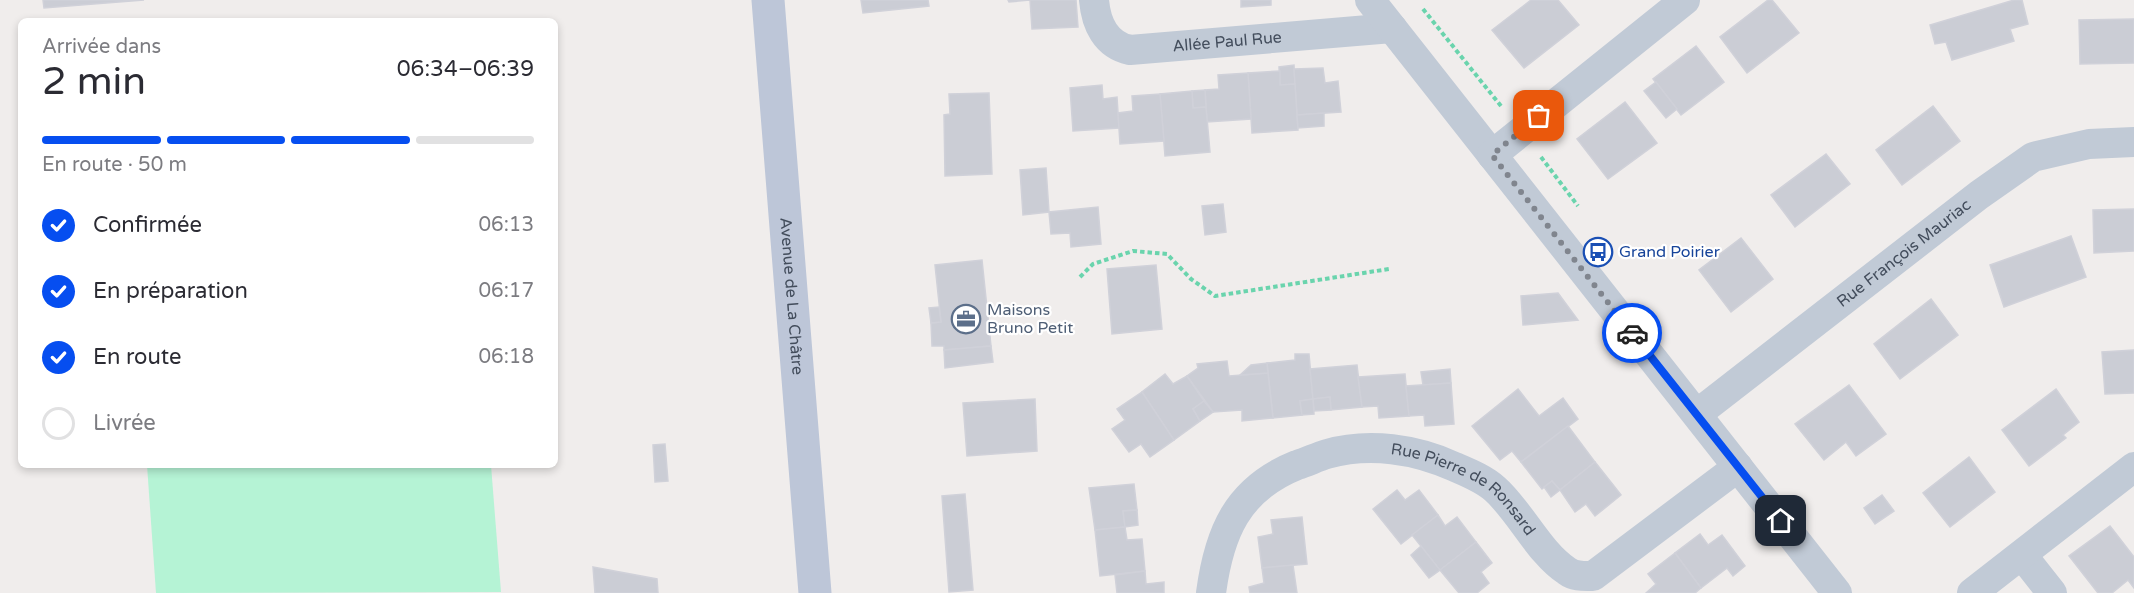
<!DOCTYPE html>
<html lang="fr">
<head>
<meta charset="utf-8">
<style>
	body { margin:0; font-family:"Varela Round",sans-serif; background:#f7f7f7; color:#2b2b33; height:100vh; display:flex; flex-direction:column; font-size:22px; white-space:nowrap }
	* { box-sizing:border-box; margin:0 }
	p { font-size:20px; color:#7c7c81 }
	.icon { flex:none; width:33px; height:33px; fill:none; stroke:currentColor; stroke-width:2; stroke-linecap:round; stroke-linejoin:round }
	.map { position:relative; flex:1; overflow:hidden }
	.sheet { position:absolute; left:18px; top:18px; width:540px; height:450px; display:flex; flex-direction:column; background:#fff; border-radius:9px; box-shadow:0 3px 9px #0003 }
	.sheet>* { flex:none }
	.pin { position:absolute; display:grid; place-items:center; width:51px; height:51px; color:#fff; margin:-26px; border-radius:12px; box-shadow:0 3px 9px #0006 }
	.courier { position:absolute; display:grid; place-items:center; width:60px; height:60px; margin:-30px; border:4px solid #064ef0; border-radius:50%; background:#fff; color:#222; box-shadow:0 2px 8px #0007 }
	.summary em { font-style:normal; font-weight:600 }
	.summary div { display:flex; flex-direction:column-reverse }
	.summary { display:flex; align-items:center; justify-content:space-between; height:102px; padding:0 24px }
	h1 { font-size:39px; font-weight:600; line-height:45px }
	.bar { display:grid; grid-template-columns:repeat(4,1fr); gap:9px 6px; align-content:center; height:72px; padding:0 24px }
	.bar i { height:8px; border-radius:4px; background:#e1e1e2 }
	.bar .on { background:#064ef0 }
	.bar p { grid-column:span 4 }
	ol { padding:0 24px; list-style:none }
	li { display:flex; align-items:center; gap:18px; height:66px }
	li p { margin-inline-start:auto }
	li .icon { padding:6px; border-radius:50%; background:#064ef0; color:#fff; stroke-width:4 }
	li:last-child { color:#7c7c81 }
	li i { width:33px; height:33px; border:3px solid #e1e1e2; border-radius:50% }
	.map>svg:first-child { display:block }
	.green { fill:#b5f3d5 }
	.building { fill:#cbcdd5; stroke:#d0d1d9; stroke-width:1.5 }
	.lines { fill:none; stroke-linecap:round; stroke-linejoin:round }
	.path { stroke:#6ad4ad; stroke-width:4; stroke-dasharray:4.5 3; stroke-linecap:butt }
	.minor { stroke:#c1cad6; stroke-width:30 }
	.secondary { stroke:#bdc6d8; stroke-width:33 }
	.done { stroke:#80858e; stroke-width:6; stroke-dasharray:0 10.8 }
	.route { stroke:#064ef0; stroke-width:8 }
	.labels { text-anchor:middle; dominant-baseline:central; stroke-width:4.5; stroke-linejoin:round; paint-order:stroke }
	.street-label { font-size:16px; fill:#434d5c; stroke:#fff }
	.transit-label { font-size:16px; fill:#164399; stroke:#fff; text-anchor:start }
	.service-label { font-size:16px; fill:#4e5e75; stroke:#fff; text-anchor:start }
</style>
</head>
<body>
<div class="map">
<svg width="2134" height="593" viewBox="0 0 2134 593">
	<rect width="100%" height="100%" fill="#f0edec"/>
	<!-- green -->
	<path class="green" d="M 147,465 L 491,465 L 501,592 L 156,593 Z"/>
	<!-- building -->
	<g class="building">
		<path d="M 43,0 L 144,0 L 44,8 Z"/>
		<path d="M 861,0 L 928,0 L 929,6 L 863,13 Z"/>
		<path d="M 1008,0 L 1076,0 L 1078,27 L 1032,29 L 1030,0 L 1009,2 Z"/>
		<path d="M 1241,0 L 1271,0 L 1271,5 L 1241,7 Z"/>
		<path d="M 1531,0 L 1558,0 L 1579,25 L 1524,68 L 1492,30 Z"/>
		<path d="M 1768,0 L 1772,0 L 1799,33 L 1747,73 L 1720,37 Z"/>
		<path d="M 2014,0 L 2022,0 L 2028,24 L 2010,29 L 2014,41 L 1952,60 L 1946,42 L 1935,44 L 1930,25 Z"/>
		<path d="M 2134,19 L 2134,63 L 2080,64 L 2079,20 Z"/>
		<path d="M 1696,46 L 1724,82 L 1681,115 L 1653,79 Z"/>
		<path d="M 1294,65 L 1295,84 L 1280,85 L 1279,67 Z"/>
		<path d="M 1323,68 L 1325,83 L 1338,81 L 1341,112 L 1297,115 L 1294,69 Z"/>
		<path d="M 1280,71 L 1280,85 L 1295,84 L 1298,130 L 1252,133 L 1248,73 Z"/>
		<path d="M 1248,73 L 1251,119 L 1207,122 L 1205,90 L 1219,89 L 1218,75 Z"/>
		<path d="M 1656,82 L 1677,109 L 1666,118 L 1644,91 Z"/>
		<path d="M 1102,85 L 1103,99 L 1117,97 L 1119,128 L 1073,131 L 1070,88 Z"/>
		<path d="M 1205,90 L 1206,107 L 1193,108 L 1192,91 Z"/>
		<path d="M 1192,91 L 1193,108 L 1206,107 L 1210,152 L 1165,156 L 1160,94 Z"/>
		<path d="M 989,93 L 992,174 L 945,176 L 944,115 L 950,114 L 949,94 Z"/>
		<path d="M 1160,94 L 1164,141 L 1120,144 L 1118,113 L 1133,111 L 1132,96 Z"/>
		<path d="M 1625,102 L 1657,143 L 1608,179 L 1577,139 Z"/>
		<path d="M 1933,106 L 1960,141 L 1902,185 L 1876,150 Z"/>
		<path d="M 1324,113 L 1324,126 L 1298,128 L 1297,115 Z"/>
		<path d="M 1826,154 L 1850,184 L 1795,227 L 1771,195 Z"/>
		<path d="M 1046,168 L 1049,212 L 1023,215 L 1020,170 Z"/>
		<path d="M 1223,204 L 1226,232 L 1205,235 L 1202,206 Z"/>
		<path d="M 1098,207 L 1101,244 L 1071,247 L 1070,233 L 1051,234 L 1049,212 Z"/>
		<path d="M 2134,209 L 2134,251 L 2094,253 L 2093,210 Z"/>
		<path d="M 2071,236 L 2086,277 L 2004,307 L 1990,265 Z"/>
		<path d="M 1741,238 L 1773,279 L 1731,312 L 1699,270 Z"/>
		<path d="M 982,260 L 991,346 L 944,350 L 944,346 L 932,346 L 931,323 L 941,322 L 935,265 Z"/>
		<path d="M 1156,265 L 1162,329 L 1112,334 L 1107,269 Z"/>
		<path d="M 1558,293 L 1578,320 L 1523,325 L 1521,296 Z"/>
		<path d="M 1931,299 L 1958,335 L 1900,379 L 1874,344 Z"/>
		<path d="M 939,307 L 941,322 L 931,323 L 929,308 Z"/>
		<path d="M 991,346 L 993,362 L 945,368 L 944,350 Z"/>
		<path d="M 2134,350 L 2134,393 L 2105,394 L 2102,352 Z"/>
		<path d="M 1295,354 L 1309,354 L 1313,399 L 1300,401 L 1302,415 L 1273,418 L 1267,363 L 1295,360 Z"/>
		<path d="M 1227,361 L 1229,376 L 1268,373 L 1273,418 L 1242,421 L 1242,410 L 1213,412 L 1187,376 L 1198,368 L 1197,364 Z"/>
		<path d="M 1267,363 L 1268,373 L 1240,375 L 1251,365 Z"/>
		<path d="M 1357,365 L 1362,407 L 1331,410 L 1330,397 L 1313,399 L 1310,369 Z"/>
		<path d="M 1450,369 L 1451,383 L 1423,385 L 1421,372 Z"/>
		<path d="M 1165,374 L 1173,384 L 1187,376 L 1204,401 L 1193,409 L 1200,421 L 1174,440 L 1142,392 Z"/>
		<path d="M 1405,374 L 1409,416 L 1379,418 L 1378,406 L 1362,407 L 1358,377 Z"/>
		<path d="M 1451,383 L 1454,424 L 1425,426 L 1424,415 L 1409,416 L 1406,386 Z"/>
		<path d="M 1849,385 L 1886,434 L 1856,456 L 1846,442 L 1824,460 L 1795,424 Z"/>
		<path d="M 1518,389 L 1539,416 L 1563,398 L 1578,419 L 1521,462 L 1512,451 L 1500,460 L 1472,426 Z"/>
		<path d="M 2056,389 L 2079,422 L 2063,435 L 2066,438 L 2029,466 L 2002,430 Z"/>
		<path d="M 1142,392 L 1174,440 L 1150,457 L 1141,444 L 1129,452 L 1112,429 L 1125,420 L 1117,409 Z"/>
		<path d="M 1330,397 L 1331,410 L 1314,411 L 1313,399 Z"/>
		<path d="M 1035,399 L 1037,451 L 967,456 L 963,403 Z"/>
		<path d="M 1313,399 L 1314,414 L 1302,415 L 1300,401 Z"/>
		<path d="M 1204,401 L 1213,412 L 1200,421 L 1193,409 Z"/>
		<path d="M 1568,426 L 1595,462 L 1560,490 L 1552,481 L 1542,489 L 1521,462 Z"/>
		<path d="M 665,444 L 668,481 L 655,482 L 653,445 Z"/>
		<path d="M 1969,457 L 1995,492 L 1950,527 L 1923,493 Z"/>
		<path d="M 1595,462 L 1621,495 L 1595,516 L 1586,504 L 1575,512 L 1560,490 Z"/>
		<path d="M 1552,481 L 1560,490 L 1551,497 L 1544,487 Z"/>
		<path d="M 1134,484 L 1137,510 L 1123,511 L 1125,527 L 1095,530 L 1089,488 Z"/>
		<path d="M 1397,490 L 1405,500 L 1419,490 L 1438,515 L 1401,544 L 1373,509 Z"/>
		<path d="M 965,494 L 973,590 L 949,592 L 942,496 Z"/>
		<path d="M 1882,495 L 1894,511 L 1875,524 L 1864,508 Z"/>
		<path d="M 1137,510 L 1138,525 L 1125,527 L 1123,511 Z"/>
		<path d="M 1438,515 L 1445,526 L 1457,517 L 1476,542 L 1440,570 L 1412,535 Z"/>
		<path d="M 1302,517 L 1307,564 L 1262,568 L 1258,537 L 1273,534 L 1271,520 Z"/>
		<path d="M 2110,526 L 2134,557 L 2134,588 L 2128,580 L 2112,593 L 2098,593 L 2069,556 Z"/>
		<path d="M 1125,527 L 1127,540 L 1142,539 L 1145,571 L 1100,576 L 1095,530 Z"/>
		<path d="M 1700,534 L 1708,545 L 1722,535 L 1745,566 L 1733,576 L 1727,568 L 1701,588 L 1675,553 Z"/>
		<path d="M 1476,542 L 1492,563 L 1481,572 L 1489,583 L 1477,593 L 1459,593 L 1440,570 Z"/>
		<path d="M 1421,546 L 1440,570 L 1429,578 L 1411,555 Z"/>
		<path d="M 1675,553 L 1701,588 L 1695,593 L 1646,593 L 1656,584 L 1648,574 Z"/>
		<path d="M 1293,565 L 1297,593 L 1250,593 L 1249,587 L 1264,583 L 1262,568 Z"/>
		<path d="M 593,567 L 657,579 L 658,593 L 595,593 Z"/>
		<path d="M 1145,571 L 1146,584 L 1164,582 L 1164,593 L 1117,593 L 1115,575 Z"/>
	</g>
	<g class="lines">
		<!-- path -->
		<g class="path">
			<path d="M 1423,9 L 1501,106"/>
			<path d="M 1541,157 L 1578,206"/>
			<path d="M 1080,277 L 1093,264 L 1133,251 L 1167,254 L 1191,279 L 1215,296 L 1389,269"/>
		</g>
		<!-- minor -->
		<g class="minor">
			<path id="s1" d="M 1094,0 C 1096,24 1106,45 1130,50 L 1392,28"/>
			<path d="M 1370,0 L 1837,593"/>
			<path d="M 1492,155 L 1685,0"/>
			<path id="s2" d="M 1697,414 L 1979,195 L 2033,157 L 2089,144 L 2134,142"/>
			<path d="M 2022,555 L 2052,593"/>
			<path id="s3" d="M 1211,593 C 1219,533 1237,489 1297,465 C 1307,462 1317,457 1327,454 C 1369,442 1416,449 1455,467 C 1469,473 1484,479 1495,489 C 1520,511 1539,553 1567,571 C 1575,577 1584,576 1593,576 L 1738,467"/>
			<path d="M 1972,593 L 2134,467"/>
		</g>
		<!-- secondary -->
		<path class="secondary" id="s4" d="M 768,0 L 815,593"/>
	</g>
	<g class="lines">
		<!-- done -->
		<path class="done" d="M 1539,116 L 1492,155 L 1632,333"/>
		<!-- route -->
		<path class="route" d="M 1632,333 L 1781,521"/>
	</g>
	<!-- icons -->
	<defs>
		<g id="bus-ring" transform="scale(1.5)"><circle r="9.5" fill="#fff" stroke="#1a4fb4" stroke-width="1.5"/><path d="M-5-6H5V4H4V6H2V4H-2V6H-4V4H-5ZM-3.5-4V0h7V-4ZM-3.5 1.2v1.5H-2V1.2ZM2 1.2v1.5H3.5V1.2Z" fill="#1a4fb4"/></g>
		<g id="office-ring" transform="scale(1.5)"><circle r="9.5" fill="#fff" stroke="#5c6f8a" stroke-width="1.5"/><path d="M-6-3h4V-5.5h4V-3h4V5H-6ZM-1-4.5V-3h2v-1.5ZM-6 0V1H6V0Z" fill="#5c6f8a"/></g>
	</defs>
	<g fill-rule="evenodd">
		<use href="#bus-ring" x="1598" y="252"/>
		<use href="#office-ring" x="966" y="319"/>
	</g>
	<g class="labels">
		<!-- street labels -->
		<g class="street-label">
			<text stroke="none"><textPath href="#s1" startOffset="164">Allée Paul Rue</textPath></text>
			<text stroke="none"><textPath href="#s2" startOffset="262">Rue François Mauriac</textPath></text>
			<text stroke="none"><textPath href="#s4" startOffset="297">Avenue de La Châtre</textPath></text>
			<text stroke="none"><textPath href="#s3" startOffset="345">Rue Pierre de Ronsard</textPath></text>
		</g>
		<!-- transit labels -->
		<g class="transit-label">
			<text x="1619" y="252">Grand Poirier</text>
		</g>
		<!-- service labels -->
		<g class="service-label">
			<text x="987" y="310">Maisons<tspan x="987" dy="18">Bruno Petit</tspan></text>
		</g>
	</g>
</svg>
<div class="pin" style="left:1539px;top:116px;background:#ea580c"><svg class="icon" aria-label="bag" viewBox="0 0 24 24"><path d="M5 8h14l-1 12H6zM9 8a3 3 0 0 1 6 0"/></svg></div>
<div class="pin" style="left:1781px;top:521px;background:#1f2937"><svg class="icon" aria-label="home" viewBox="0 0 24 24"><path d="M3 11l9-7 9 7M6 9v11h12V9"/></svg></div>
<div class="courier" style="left:1632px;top:333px"><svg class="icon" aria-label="car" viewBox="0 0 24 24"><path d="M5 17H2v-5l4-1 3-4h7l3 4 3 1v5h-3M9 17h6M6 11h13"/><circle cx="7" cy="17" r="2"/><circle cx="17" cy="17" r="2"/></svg></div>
<section class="sheet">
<div class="summary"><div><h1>2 min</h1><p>Arrivée dans</p></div><em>06:34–06:39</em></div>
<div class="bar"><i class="on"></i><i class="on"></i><i class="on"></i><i></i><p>En route · 50 m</p></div>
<ol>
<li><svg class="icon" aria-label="check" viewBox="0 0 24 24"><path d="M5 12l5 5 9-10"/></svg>Confirmée<p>06:13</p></li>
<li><svg class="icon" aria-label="check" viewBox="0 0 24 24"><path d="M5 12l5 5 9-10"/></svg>En préparation<p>06:17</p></li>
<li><svg class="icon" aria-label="check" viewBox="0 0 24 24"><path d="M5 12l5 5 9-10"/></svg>En route<p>06:18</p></li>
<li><i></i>Livrée</li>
</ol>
</section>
</div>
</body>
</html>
